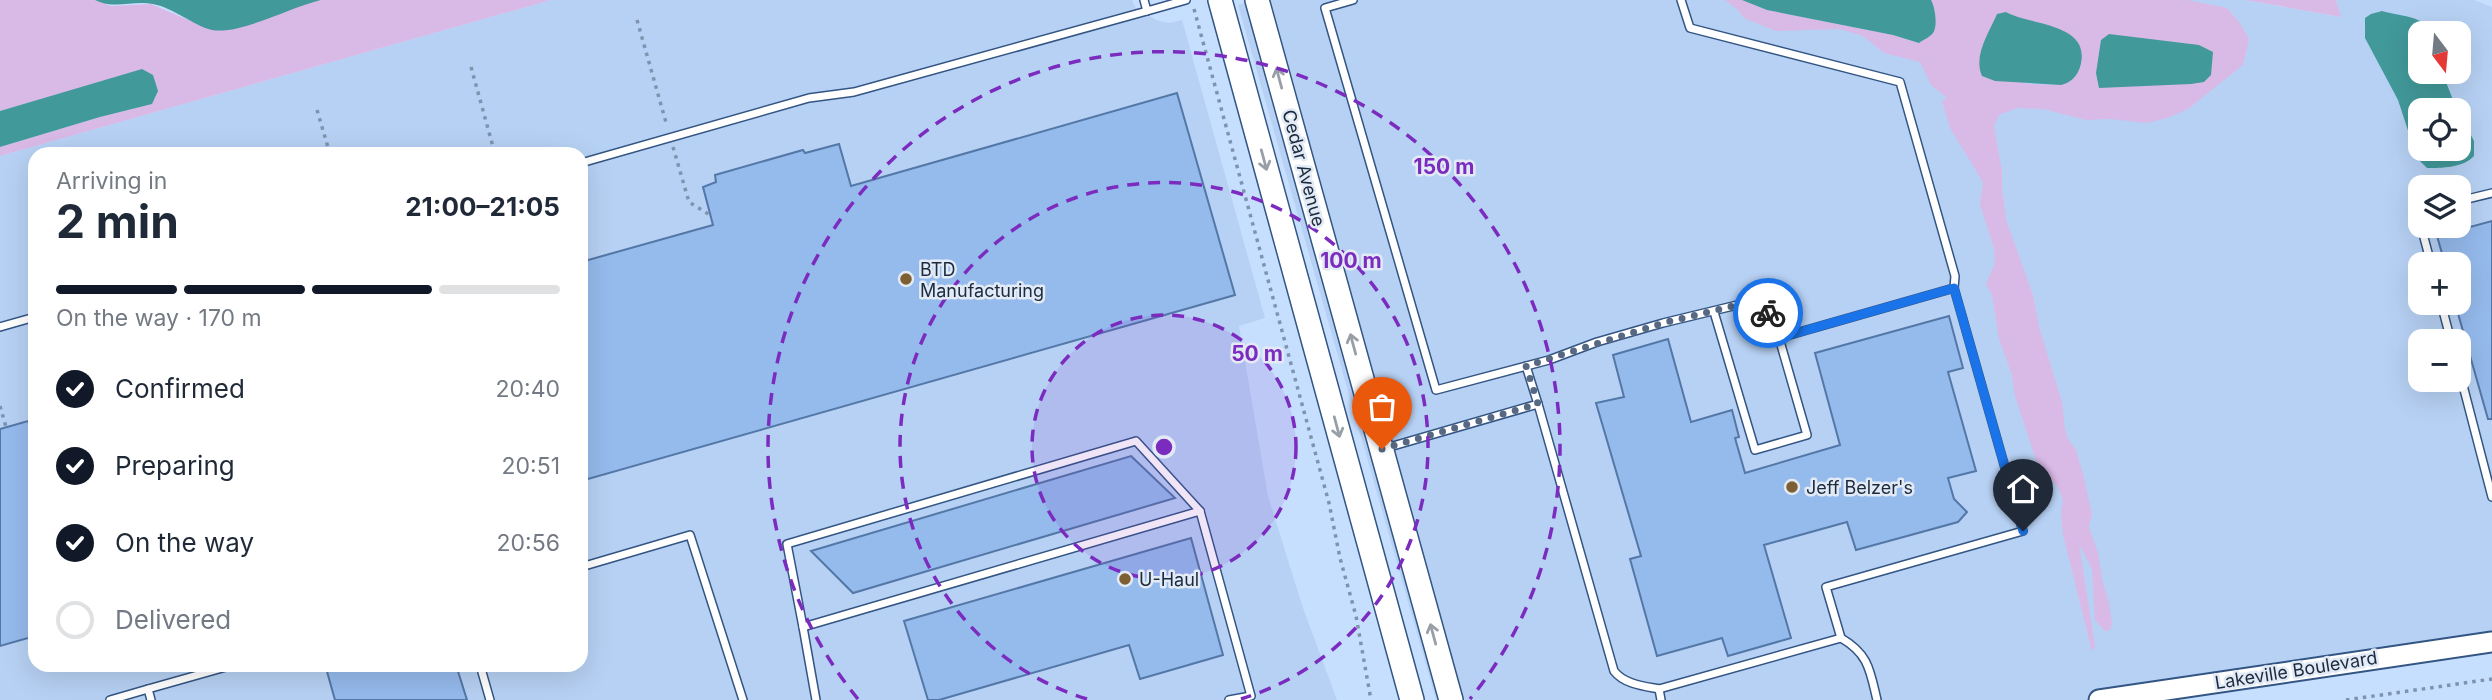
<!DOCTYPE html>
<html lang="en">
<head>
<meta charset="utf-8">
<style>
	body { margin:0; font-family:Inter,sans-serif; background:#f6f6f7; color:#1f2937; height:100vh; display:flex; flex-direction:column; font-size:26px; white-space:nowrap }
	* { box-sizing:border-box; margin:0 }
	p { font-size:23px; color:#747a83 }
	.icon { flex:none; width:38px; height:38px; fill:none; stroke:currentColor; stroke-width:2; stroke-linecap:round; stroke-linejoin:round }
	.map { position:relative; flex:1; overflow:hidden }
	.side { position:absolute; left:28px; top:147px; width:560px; height:525px; display:flex; flex-direction:column; background:#fff; border-radius:21px; box-shadow:0 7px 28px #0002 }
	.side>* { flex:none }
	.needle { width:46px; rotate:164deg }
	.fabs { position:absolute; left:2408px; top:21px; display:grid; gap:14px }
	.fabs a { display:grid; place-items:center; width:63px; height:63px; border-radius:14px; background:#fff; box-shadow:0 7px 28px #0002; font-size:35px }
	.pin { position:absolute; display:grid; place-items:center; width:60px; height:60px; color:#fff; margin:-72px -30px; border-radius:50% 50% 50% 0; rotate:-45deg; box-shadow:0 0 7px #0007 }
	.pin .icon { rotate:45deg }
	.courier { position:absolute; display:grid; place-items:center; width:70px; height:70px; margin:-35px; border:5px solid #1a73e8; border-radius:50%; background:#fff; color:#222; box-shadow:0 2px 9px #0007 }
	.head em { font-style:normal; font-weight:700 }
	.head div { display:flex; flex-direction:column-reverse }
	.head { display:flex; align-items:center; justify-content:space-between; height:119px; padding:0 28px }
	h1 { font-size:46px; font-weight:700; line-height:52px }
	.bar { display:grid; grid-template-columns:repeat(4,1fr); gap:10px 7px; align-content:center; height:84px; padding:0 28px }
	.bar i { height:9px; border-radius:5px; background:#e0e1e3 }
	.bar .on { background:#111827 }
	.bar p { grid-column:span 4 }
	ol { padding:0 28px; list-style:none }
	li { display:flex; align-items:center; gap:21px; height:77px }
	li p { margin-inline-start:auto }
	li .icon { padding:7px; border-radius:50%; background:#111827; color:#fff; stroke-width:4 }
	li:last-child { color:#747a83 }
	li i { width:38px; height:38px; border:4px solid #e0e1e3; border-radius:50% }
	.map>svg:first-child { display:block }
	.built { fill:#b7d1f4; fill-rule:evenodd }
	.green { fill:#d9bae6; fill-rule:evenodd }
	.water { fill:#42999a }
	.building { fill:#95baec; stroke:#5377a7; stroke-width:2 }
	.lines { fill:none; stroke-linecap:round; stroke-linejoin:round }
	.lane-casing { stroke:#335583; stroke-width:10 }
	.secondary-casing { stroke:#335583; stroke-width:23 }
	.primary-casing { stroke:#335583; stroke-width:26 }
	.path { stroke:#7f93ae; stroke-width:3.5; stroke-dasharray:3.5 5; stroke-linecap:butt }
	.lane { stroke:#fff; stroke-width:7 }
	.secondary { stroke:#fff; stroke-width:19 }
	.primary { stroke:#fff; stroke-width:23 }
	.oneway { stroke:#989fa8 }
	.done { stroke:#576982; stroke-width:7; stroke-dasharray:0 12.6 }
	.route { stroke:#1a73e8; stroke-width:9 }
	.ring { fill:none; stroke:#7b2cbf; stroke-width:3.5; stroke-dasharray:12 9 }
	.poi-dot { fill:#7d5f33; stroke:#e2eaf5; stroke-width:2.5 }
	.labels { text-anchor:middle; dominant-baseline:central; stroke-width:5; stroke-linejoin:round; paint-order:stroke }
	.street-label { font-size:18px; fill:#1b2a3e; stroke:#e2eaf5 }
	.poi-label { font-size:18px; fill:#1b2a3e; stroke:#e2eaf5; text-anchor:start }
	.centre { fill:#7b2cbf; stroke:#e2eaf5; stroke-width:3.5 }
	.ring-label { font-size:21px; text-anchor:middle; font-weight:bold; fill:#7b2cbf; stroke:#e2eaf5; stroke-width:5; stroke-linejoin:round; paint-order:stroke }
</style>
</head>
<body>
<div class="map">
<svg width="2492" height="700" viewBox="0 0 2492 700">
	<rect width="100%" height="100%" fill="#c7dfff"/>
	<!-- built -->
	<g class="built">
		<path d="M 551,0 L 1132,0 L 1135,7 L 1156,20 L 1169,23 L 1182,20 L 1265,318 L 1239,326 L 1268,496 L 1303,608 L 1337,700 L 0,700 L 0,156 ZM 35,154 L 581,154 L 581,665 L 35,665 Z"/>
		<path d="M 1256,0 L 2245,0 L 2340,17 L 2336,0 L 2474,0 L 2492,7 L 2492,633 L 2092,691 L 2094,700 L 1436,700 L 1238,5 ZM 2420,33 L 2459,33 L 2459,72 L 2420,72 ZM 2420,110 L 2459,110 L 2459,149 L 2420,149 ZM 2420,187 L 2459,187 L 2459,226 L 2420,226 ZM 2420,264 L 2459,264 L 2459,303 L 2420,303 ZM 2420,341 L 2459,341 L 2459,380 L 2420,380 Z"/>
	</g>
	<!-- green -->
	<g class="green">
		<path d="M 0,0 L 95,0 L 111,6 L 151,4 L 198,24 L 321,0 L 551,0 L 0,156 L 0,147 L 100,117 L 152,104 L 142,70 L 0,111 Z"/>
		<path d="M 1725,0 L 1742,0 L 1767,10 L 1893,35 L 1918,43 L 1935,29 L 1935,14 L 1931,0 L 2188,0 L 2227,8 L 2239,22 L 2249,39 L 2243,65 L 2188,109 L 2167,118 L 2147,123 L 2109,119 L 2086,120 L 2043,109 L 2017,108 L 1999,115 L 1994,126 L 2002,171 L 2002,189 L 2006,220 L 2033,295 L 2039,327 L 2062,402 L 2065,429 L 2068,439 L 2076,450 L 2083,474 L 2092,514 L 2089,527 L 2098,553 L 2102,579 L 2109,603 L 2112,623 L 2110,630 L 2105,631 L 2095,620 L 2092,569 L 2079,544 L 2094,640 L 2095,646 L 2092,652 L 2063,535 L 2061,512 L 2063,501 L 2058,487 L 2045,475 L 2036,460 L 2015,396 L 2012,375 L 1999,339 L 1992,295 L 1986,284 L 1995,263 L 1994,249 L 1980,204 L 1983,182 L 1950,128 L 1942,101 L 1947,98 L 1931,85 L 1920,62 L 1884,53 L 1863,36 L 1840,29 L 1776,31 L 1744,18 L 1738,10 ZM 2006,12 C 2021,20 2039,22 2056,28 L 2061,85 L 2027,84 L 1981,50 Z"/>
		<path d="M 2245,0 L 2336,0 L 2341,17 Z"/>
	</g>
	<!-- water -->
	<g class="water">
		<path d="M 95,0 L 321,0 C 290,7 241,35 212,30 C 194,26 174,8 153,4 C 132,0 115,10 95,0 Z"/>
		<path d="M 1742,0 L 1931,0 C 1935,7 1938,26 1933,33 C 1930,37 1923,40 1919,43 L 1893,35 L 1767,10 Z"/>
		<path d="M 2382,11 C 2400,16 2424,16 2434,33 L 2420,33 L 2420,72 L 2442,72 L 2457,110 L 2420,110 L 2420,149 L 2459,149 L 2459,112 L 2474,141 L 2474,156 C 2463,168 2442,168 2427,168 L 2417,158 L 2398,100 L 2365,38 L 2365,18 L 2371,14 Z"/>
		<path d="M 2006,12 C 2031,26 2093,23 2080,67 C 2077,77 2070,83 2061,85 L 1995,81 L 1982,76 C 1973,55 1989,33 1997,14 Z"/>
		<path d="M 2109,34 L 2199,45 L 2213,52 L 2211,75 L 2204,82 L 2191,84 L 2099,88 L 2096,73 L 2101,40 Z"/>
		<path d="M 142,69 L 153,75 L 158,91 L 152,104 L 100,117 L 0,147 L 0,111 Z"/>
	</g>
	<!-- building -->
	<g class="building">
		<path d="M 1177,93 L 1235,295 L 581,481 L 581,262 L 713,225 L 703,187 L 716,182 L 715,175 L 803,150 L 805,153 L 839,144 L 851,186 Z"/>
		<path d="M 2492,221 L 2492,419 L 2488,419 L 2455,303 L 2459,303 L 2459,264 L 2445,264 L 2437,236 Z"/>
		<path d="M 1949,316 L 1963,368 L 1948,372 L 1976,471 L 1948,478 L 1954,499 L 1967,512 L 1958,522 L 1856,550 L 1847,522 L 1764,545 L 1791,638 L 1728,656 L 1722,638 L 1657,656 L 1630,559 L 1641,556 L 1596,403 L 1624,397 L 1613,355 L 1668,339 L 1691,422 L 1732,410 L 1739,437 L 1735,438 L 1745,473 L 1840,445 L 1815,353 Z"/>
		<path d="M 35,419 L 35,636 L 0,646 L 0,429 Z"/>
		<path d="M 1131,456 L 1175,498 L 853,593 L 811,551 Z"/>
		<path d="M 1191,538 L 1223,655 L 1140,679 L 1129,645 L 939,700 L 928,700 L 904,621 Z"/>
		<path d="M 336,665 L 456,665 L 467,700 L 335,700 L 326,668 Z"/>
	</g>
	<g class="lines">
		<!-- lane casing -->
		<g class="lane-casing">
			<g id="lane">
				<path d="M 1144,0 L 1147,11 L 1186,0"/>
				<path d="M 1353,0 L 1325,8 L 1436,390 L 1549,360 L 1597,342 L 1663,323 L 1762,299 L 1779,338"/>
				<path d="M 1681,0 L 1690,28 L 1900,82 L 1955,276 L 1954,288 L 2023,531 L 1826,587 L 1841,638"/>
				<path d="M 581,163 L 809,98 L 854,92 L 1147,11"/>
				<path d="M 2459,201 L 2492,193"/>
				<path d="M 2420,210 L 2417,211 L 2420,222"/>
				<path d="M 2421,226 L 2431,264"/>
				<path d="M 2441,303 L 2451,341"/>
				<path d="M 1714,312 L 1755,450 L 1807,435 L 1779,338 L 1954,288"/>
				<path d="M 0,327 L 35,317"/>
				<path d="M 1526,366 L 1538,404"/>
				<path d="M 2459,370 L 2492,497"/>
				<path d="M 1386,448 L 1538,404 L 1614,671 C 1624,684 1643,686 1659,689 L 1661,700"/>
				<path d="M 581,567 L 690,535 L 743,700"/>
				<path d="M 803,627 L 787,544 L 1136,441 L 1200,511"/>
				<path d="M 480,665 L 490,700"/>
				<path d="M 1659,689 L 1841,638 C 1869,654 1870,671 1877,700"/>
				<path d="M 110,700 L 148,689"/>
				<path d="M 151,700 L 148,689 L 233,665"/>
				<path d="M 816,700 L 803,627 L 1200,511 L 1251,696 L 1229,700"/>
			</g>
		</g>
		<!-- secondary casing -->
		<g class="secondary-casing">
			<path id="secondary" d="M 2099,700 L 2492,642"/>
		</g>
		<!-- primary casing -->
		<g class="primary-casing">
			<g id="primary">
				<path d="M 1220,0 L 1412,700"/>
				<path d="M 1257,0 L 1451,700"/>
			</g>
		</g>
		<!-- path -->
		<g class="path">
			<path d="M 1194,9 L 1329,503 L 1340,558 L 1356,616 L 1371,700"/>
			<path d="M 637,20 L 667,126"/>
			<path d="M 471,67 L 495,154"/>
			<path d="M 317,110 L 330,154"/>
			<path d="M 673,147 L 689,202 L 710,215"/>
			<path d="M 182,149 L 183,154"/>
			<path d="M 0,406 L 6,427"/>
			<path d="M 2346,700 L 2492,679"/>
		</g>
		<!-- lane -->
		<use href="#lane" class="lane"/>
		<!-- secondary -->
		<use href="#secondary" class="secondary"/>
		<!-- primary -->
		<use href="#primary" class="primary"/>
	</g>
	<!-- one-way arrows -->
	<defs><path id="oneway-shaft" d="M-6 0H5M1.5-3L5.5 0L1.5 3" fill="none" stroke-width="1.6" stroke-linecap="round" stroke-linejoin="round" transform="scale(1.75)"/></defs>
	<g class="oneway">
		<use href="#oneway-shaft" transform="translate(1279 78) rotate(-105)"/>
		<use href="#oneway-shaft" transform="translate(1264 160) rotate(75)"/>
		<use href="#oneway-shaft" transform="translate(1353 344) rotate(-105)"/>
		<use href="#oneway-shaft" transform="translate(1337 427) rotate(75)"/>
		<use href="#oneway-shaft" transform="translate(1433 634) rotate(-105)"/>
	</g>
	<g class="lines">
		<!-- done -->
		<path class="done" d="M 1382,449 L 1538,404 L 1526,366 L 1663,323 L 1762,299 L 1768,313"/>
		<!-- route -->
		<path class="route" d="M 1768,313 L 1779,338 L 1954,288 L 2023,531"/>
	</g>
	<!-- distance rings -->
	<circle cx="1164" cy="447" r="132" fill="#7b2cbf" fill-opacity=".12"/>
	<g class="ring">
		<circle cx="1164" cy="447" r="132"/>
		<path d="M1087 699A264 264 0 1 1 1241 699"/>
		<path d="M858 699A396 396 0 1 1 1470 699"/>
	</g>
	<!-- markers -->
	<g class="poi-dot">
		<circle cx="906" cy="279" r="7"/>
		<circle cx="1792" cy="487" r="7"/>
		<circle cx="1125" cy="579" r="7"/>
	</g>
	<g class="labels">
		<!-- street labels -->
		<g class="street-label">
			<text transform="translate(1304 168) rotate(75)">Cedar Avenue</text>
			<text transform="translate(2296 670) rotate(-9)">Lakeville Boulevard</text>
		</g>
		<!-- poi labels -->
		<g class="poi-label">
			<text x="920" y="269">BTD<tspan x="920" dy="21">Manufacturing</tspan></text>
			<text x="1806" y="487">Jeff Belzer's</text>
			<text x="1139" y="579">U-Haul</text>
		</g>
	</g>
	<circle cx="1164" cy="447" r="10" class="centre"/>
	<g class="ring-label">
		<text x="1444" y="174">150 m</text>
		<text x="1351" y="268">100 m</text>
		<text x="1257" y="361">50 m</text>
	</g>
</svg>
<div class="fabs">
<a><svg class="needle" viewBox="-14 -14 28 28"><path d="M0-13l5 13h-10z" fill="#e53935"/><path d="M0 13l5-13h-10z" fill="#747a83"/></svg></a>
<a><svg class="icon" aria-label="locate" viewBox="0 0 24 24"><circle cx="12" cy="12" r="6"/><path d="M12 2v4M12 18v4M2 12h4M18 12h4"/></svg></a>
<a><svg class="icon" aria-label="layers" viewBox="0 0 24 24"><path d="M12 4l9 5-9 5-9-5zM3 14l9 5 9-5"/></svg></a>
<a>+</a>
<a>−</a>
</div>
<div class="pin" style="left:1382px;top:449px;background:#ea580c"><svg class="icon" aria-label="bag" viewBox="0 0 24 24"><path d="M5 8h14l-1 12H6zM9 8a3 3 0 0 1 6 0"/></svg></div>
<div class="pin" style="left:2023px;top:531px;background:#1f2937"><svg class="icon" aria-label="home" viewBox="0 0 24 24"><path d="M3 11l9-7 9 7M6 9v11h12V9"/></svg></div>
<div class="courier" style="left:1768px;top:313px"><svg class="icon" aria-label="bike" viewBox="0 0 24 24"><circle cx="6" cy="16" r="4"/><circle cx="18" cy="16" r="4"/><path d="M6 16l4-8h5l3 8M10 8l3 8H6M13 5h3"/></svg></div>
<section class="side">
<div class="head"><div><h1>2 min</h1><p>Arriving in</p></div><em>21:00–21:05</em></div>
<div class="bar"><i class="on"></i><i class="on"></i><i class="on"></i><i></i><p>On the way · 170 m</p></div>
<ol>
<li><svg class="icon" aria-label="check" viewBox="0 0 24 24"><path d="M5 12l5 5 9-10"/></svg>Confirmed<p>20:40</p></li>
<li><svg class="icon" aria-label="check" viewBox="0 0 24 24"><path d="M5 12l5 5 9-10"/></svg>Preparing<p>20:51</p></li>
<li><svg class="icon" aria-label="check" viewBox="0 0 24 24"><path d="M5 12l5 5 9-10"/></svg>On the way<p>20:56</p></li>
<li><i></i>Delivered</li>
</ol>
</section>
</div>
</body>
</html>
